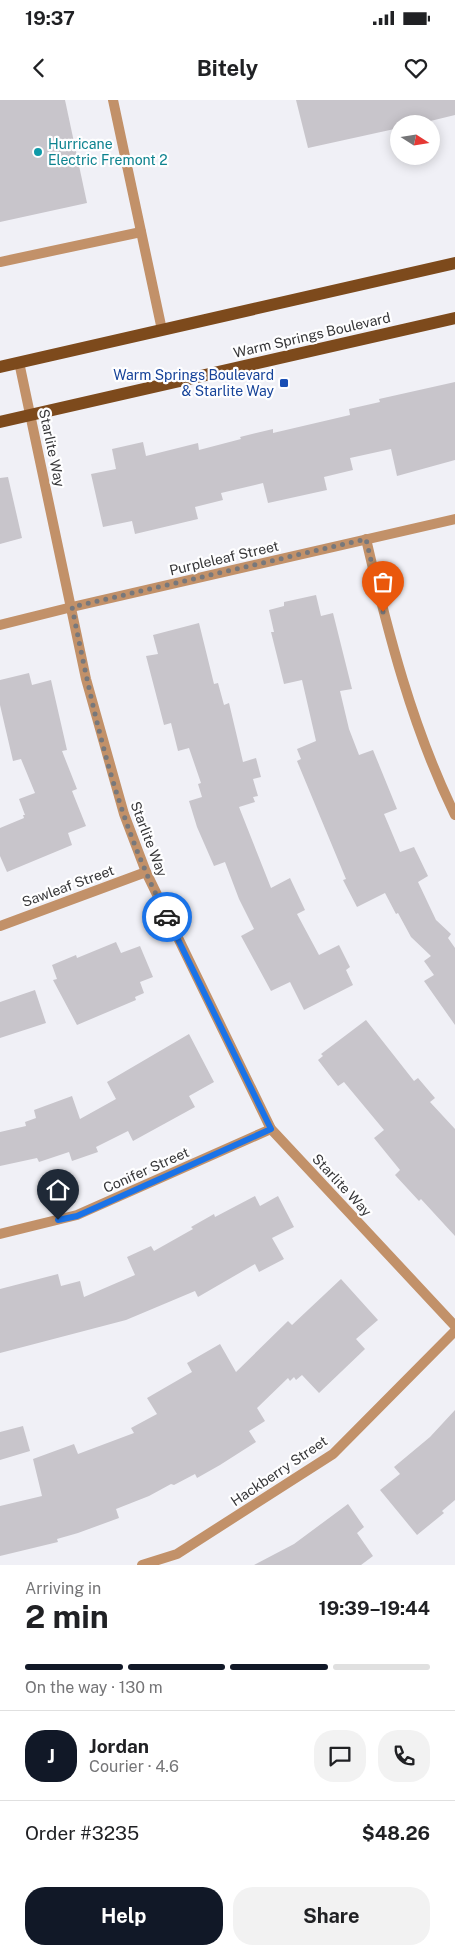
<!DOCTYPE html>
<html lang="en">
<head>
<meta charset="utf-8">
<style>
	body { margin:0; font-family:"Public Sans",sans-serif; background:#f2f2f2; color:#202124; height:100vh; display:flex; flex-direction:column; font-size:19px; white-space:nowrap }
	* { box-sizing:border-box; margin:0 }
	p { font-size:16px; color:#757577 }
	.icon { flex:none; width:28px; height:28px; fill:none; stroke:currentColor; stroke-width:2; stroke-linecap:round; stroke-linejoin:round }
	.map { position:relative; height:1465px; overflow:hidden }
	.drawer { display:flex; flex-direction:column; background:#fff; flex:1 }
	.drawer>* { flex:none }
	.needle { width:32px; rotate:102deg }
	.tools { position:absolute; left:390px; top:15px; display:grid; gap:10px }
	.tools a { display:grid; place-items:center; width:50px; height:50px; border-radius:50%; background:#fff; box-shadow:0 2px 12px #0003; font-size:25px }
	.pin { position:absolute; display:grid; place-items:center; width:42px; height:42px; color:#fff; margin:-51px -21px; border-radius:50% 50% 50% 0; rotate:-45deg; box-shadow:0 0 5px #0007 }
	.pin .icon { rotate:45deg }
	.courier { position:absolute; display:grid; place-items:center; width:50px; height:50px; margin:-25px; border:4px solid #1a73e8; border-radius:50%; background:#fff; color:#222; box-shadow:0 1px 6px #0007 }
	.headline em { font-style:normal; font-weight:700 }
	.headline div { display:flex; flex-direction:column-reverse }
	.headline { display:flex; align-items:center; justify-content:space-between; height:85px; padding:0 25px }
	h1 { font-size:32px; font-weight:700; line-height:38px }
	.bar { display:grid; grid-template-columns:repeat(4,1fr); gap:8px 5px; align-content:center; height:60px; padding:0 25px }
	.bar i { height:6px; border-radius:4px; background:#e0e0e0 }
	.bar .on { background:#111827 }
	.bar p { grid-column:span 4 }
	.line { display:flex; align-items:center; gap:12px; padding:0 25px; border-top:1px solid #e0e0e0 }
	.line div { flex:1 }
	.round { display:grid; place-items:center; flex:none; width:52px; height:52px; border-radius:20px; background:#f2f2f2 }
	.button { display:flex; gap:10px; margin-top:auto; padding:10px 25px }
	.button a { flex:1; height:58px; border-radius:20px; background:#111827; color:#fff; font-size:20px; font-weight:700; line-height:58px; text-align:center }
	.button a+a { background:#f2f2f2; color:#202124 }
	.status { display:flex; justify-content:space-between; align-items:center; height:35px; padding:0 25px; background:#fff; direction:ltr }
	.status svg { height:14px; fill:currentColor }
	header { display:flex; justify-content:space-between; align-items:center; height:65px; padding:0 25px; background:#fff; font-size:22px; font-weight:700 }
	.map>svg:first-child { display:block }
	.building { fill:#c8c5cb }
	.lines { fill:none; stroke-linecap:round; stroke-linejoin:round }
	.service { stroke:#c29169; stroke-width:10 }
	.minor { stroke:#c29169; stroke-width:10 }
	.primary { stroke:#7d4a1c; stroke-width:12 }
	.done { stroke:#78787b; stroke-width:5; stroke-dasharray:0 9 }
	.route { stroke:#1a73e8; stroke-width:6 }
	.culture-dot { fill:#0f9aa8; stroke:#fefeff; stroke-width:2 }
	.transit-dot { fill:#1a4fb4; stroke:#fefeff; stroke-width:2 }
	.labels { text-anchor:middle; dominant-baseline:central; stroke-width:4.5; stroke-linejoin:round; paint-order:stroke }
	.culture-label { font-size:14px; fill:#0d838f; stroke:#fefeff; text-anchor:start }
	.street-label { font-size:14px; fill:#373739; stroke:#fefeff }
	.transit-label { font-size:14px; fill:#164399; stroke:#fefeff; text-anchor:end }
</style>
</head>
<body>
<div class="status"><b>19:37</b><svg viewBox="0 0 49 12"><path d="M0 12V9h3v3zM5 12V6h3v6zM10 12V3h3v9zM15 12V0h3v12zM26 1h20v11H26zM47 4h2v5h-2z"/></svg></div>
<header><svg class="icon" aria-label="back" viewBox="0 0 24 24"><path d="M15 5l-7 7 7 7"/></svg>Bitely<svg class="icon" aria-label="heart" viewBox="0 0 24 24"><path d="M12 20l-8-8c-3-5 5-10 8-4 3-6 11-1 8 4z"/></svg></header>
<div class="map">
<svg width="455" height="1465" viewBox="0 0 455 1465">
	<rect width="100%" height="100%" fill="#f0f0f6"/>
	<!-- building -->
	<g class="building">
		<path d="M 0,0 L 65,0 L 87,103 L 0,122 Z"/>
		<path d="M 296,0 L 455,0 L 455,15 L 418,24 L 399,24 L 399,28 L 308,48 Z"/>
		<path d="M 455,282 L 455,360 L 397,376 L 391,349 L 350,358 L 353,370 L 324,377 L 327,390 L 268,403 L 263,383 L 221,393 L 223,400 L 195,407 L 198,419 L 135,434 L 132,421 L 103,427 L 91,374 L 116,369 L 112,349 L 143,342 L 146,356 L 198,343 L 199,350 L 241,339 L 240,337 L 273,329 L 273,333 L 350,315 L 349,309 L 380,302 L 379,299 Z"/>
		<path d="M 8,377 L 22,438 L 0,444 L 0,378 Z"/>
		<path d="M 316,495 L 321,516 L 333,513 L 352,589 L 340,591 L 349,629 L 359,655 L 373,650 L 397,709 L 384,714 L 400,752 L 414,747 L 428,776 L 418,782 L 436,820 L 451,834 L 448,838 L 455,848 L 455,925 L 424,881 L 434,875 L 424,861 L 431,856 L 411,837 L 398,813 L 396,814 L 385,793 L 357,807 L 343,780 L 346,779 L 297,661 L 301,659 L 297,649 L 316,641 L 302,580 L 284,584 L 271,532 L 274,532 L 269,510 L 284,506 L 284,502 Z"/>
		<path d="M 199,523 L 214,584 L 218,583 L 224,605 L 229,603 L 243,662 L 256,658 L 261,677 L 253,679 L 258,696 L 253,697 L 255,702 L 239,707 L 271,788 L 290,778 L 305,810 L 297,814 L 319,855 L 339,845 L 350,867 L 346,870 L 353,885 L 304,910 L 290,882 L 271,891 L 241,836 L 254,829 L 239,799 L 225,762 L 214,766 L 197,727 L 189,701 L 202,697 L 198,684 L 201,683 L 189,648 L 178,651 L 171,623 L 164,625 L 146,556 L 158,554 L 153,535 Z"/>
		<path d="M 29,573 L 32,585 L 51,580 L 67,650 L 62,651 L 77,689 L 72,691 L 86,726 L 68,733 L 72,745 L 7,772 L 0,756 L 0,728 L 24,718 L 23,715 L 25,715 L 19,699 L 35,693 L 21,659 L 13,661 L 0,605 L 0,580 Z"/>
		<path d="M 116,842 L 121,853 L 140,846 L 153,877 L 140,882 L 144,893 L 135,897 L 136,900 L 77,925 L 53,880 L 57,879 L 52,865 L 76,855 L 77,858 Z"/>
		<path d="M 35,890 L 46,923 L 0,938 L 0,902 Z"/>
		<path d="M 366,920 L 414,981 L 418,978 L 435,998 L 430,1002 L 455,1029 L 455,1136 L 421,1099 L 419,1101 L 395,1075 L 400,1070 L 374,1038 L 384,1030 L 344,982 L 338,986 L 318,960 L 323,956 L 321,954 Z"/>
		<path d="M 189,934 L 214,982 L 189,996 L 195,1007 L 133,1041 L 128,1031 L 96,1047 L 98,1052 L 72,1061 L 69,1052 L 39,1062 L 37,1058 L 0,1066 L 0,1032 L 26,1026 L 25,1022 L 36,1018 L 34,1010 L 72,996 L 80,1019 L 116,999 L 107,982 Z"/>
		<path d="M 255,1096 L 260,1106 L 278,1096 L 294,1127 L 272,1138 L 284,1159 L 259,1172 L 255,1164 L 198,1197 L 195,1191 L 126,1220 L 0,1253 L 0,1189 L 58,1174 L 61,1186 L 80,1181 L 84,1197 L 135,1175 L 127,1157 L 151,1146 L 154,1151 L 193,1129 L 191,1127 L 214,1114 L 215,1117 Z"/>
		<path d="M 341,1179 L 378,1220 L 356,1239 L 365,1249 L 319,1293 L 302,1275 L 296,1280 L 294,1277 L 290,1281 L 288,1278 L 257,1308 L 265,1321 L 249,1331 L 256,1342 L 220,1365 L 197,1378 L 195,1374 L 174,1385 L 171,1384 L 149,1396 L 116,1409 L 119,1418 L 78,1433 L 57,1439 L 58,1442 L 0,1456 L 0,1406 L 42,1396 L 33,1359 L 74,1344 L 78,1354 L 134,1333 L 131,1328 L 157,1314 L 147,1298 L 192,1272 L 187,1263 L 220,1244 L 236,1272 L 288,1221 L 292,1225 Z"/>
		<path d="M 455,1310 L 455,1400 L 442,1411 L 444,1413 L 417,1435 L 380,1390 L 400,1374 L 394,1367 L 430,1337 Z"/>
		<path d="M 23,1326 L 30,1351 L 0,1360 L 0,1332 Z"/>
		<path d="M 348,1404 L 364,1427 L 357,1433 L 373,1456 L 361,1465 L 254,1465 L 294,1444 Z"/>
	</g>
	<g class="lines">
		<!-- service -->
		<g class="service">
			<path d="M 113,0 L 162,230"/>
			<path d="M 0,162 L 141,132"/>
		</g>
		<!-- minor -->
		<g class="minor">
			<path d="M 19,262 L 86,579 L 124,714 L 146,772 L 271,1029 L 455,1226"/>
			<path d="M 366,439 C 388,533 412,627 455,715"/>
			<path d="M 0,525 L 72,507 L 455,419"/>
			<path d="M 0,826 L 146,772"/>
			<path d="M 0,1134 L 77,1115 L 271,1029"/>
			<path d="M 142,1465 L 177,1454 L 333,1354 L 455,1231"/>
		</g>
		<!-- primary -->
		<g class="primary">
			<path d="M 0,267 L 455,163"/>
			<path d="M 0,322 L 455,218"/>
		</g>
	</g>
	<g class="lines">
		<!-- done -->
		<path class="done" d="M 167,817 C 160,802 152,787 146,772 C 109,688 90,596 72,507 L 366,439 L 383,512"/>
		<!-- route -->
		<path class="route" d="M 58,1120 L 77,1116 L 271,1029 L 167,817"/>
	</g>
	<!-- markers -->
	<circle class="culture-dot" cx="38" cy="52" r="5"/>
	<rect class="transit-dot" x="279" y="278" width="10" height="10" rx="2.5"/>
	<g class="labels">
		<!-- culture labels -->
		<g class="culture-label">
			<text x="48" y="44">Hurricane<tspan x="48" dy="16">Electric Fremont 2</tspan></text>
		</g>
		<!-- street labels -->
		<g class="street-label">
			<text transform="translate(312 235) rotate(-13)">Warm Springs Boulevard</text>
			<text transform="translate(52 348) rotate(78)">Starlite Way</text>
			<text transform="translate(224 458) rotate(-13)">Purpleleaf Street</text>
			<text transform="translate(149 739) rotate(69)">Starlite Way</text>
			<text transform="translate(68 786) rotate(-20)">Sawleaf Street</text>
			<text transform="translate(146 1070) rotate(-24)">Conifer Street</text>
			<text transform="translate(342 1085) rotate(47)">Starlite Way</text>
			<text transform="translate(279 1371) rotate(-34)">Hackberry Street</text>
		</g>
		<!-- transit labels -->
		<g class="transit-label">
			<text x="274" y="275">Warm Springs Boulevard<tspan x="274" dy="16">&amp; Starlite Way</tspan></text>
		</g>
	</g>
</svg>
<div class="tools">
<a><svg class="needle" viewBox="-14 -14 28 28"><path d="M0-13l5 13h-10z" fill="#e53935"/><path d="M0 13l5-13h-10z" fill="#757577"/></svg></a>
</div>
<div class="pin" style="left:383px;top:512px;background:#ea580c"><svg class="icon" aria-label="bag" viewBox="0 0 24 24"><path d="M5 8h14l-1 12H6zM9 8a3 3 0 0 1 6 0"/></svg></div>
<div class="pin" style="left:58px;top:1120px;background:#1f2937"><svg class="icon" aria-label="home" viewBox="0 0 24 24"><path d="M3 11l9-7 9 7M6 9v11h12V9"/></svg></div>
<div class="courier" style="left:167px;top:817px"><svg class="icon" aria-label="car" viewBox="0 0 24 24"><path d="M5 17H2v-5l4-1 3-4h7l3 4 3 1v5h-3M9 17h6M6 11h13"/><circle cx="7" cy="17" r="2"/><circle cx="17" cy="17" r="2"/></svg></div>
</div>
<section class="drawer">
<div class="headline"><div><h1>2 min</h1><p>Arriving in</p></div><em>19:39–19:44</em></div>
<div class="bar"><i class="on"></i><i class="on"></i><i class="on"></i><i></i><p>On the way · 130 m</p></div>
<div class="line" style="height:90px"><b class="round" style="background:#111827;color:#fff">J</b><div><b>Jordan</b><p>Courier · 4.6</p></div><a class="round"><svg class="icon" aria-label="chat" viewBox="0 0 24 24"><path d="M4 5h16v11H9l-5 4z"/></svg></a><a class="round"><svg class="icon" aria-label="phone" viewBox="0 0 24 24"><path d="M5 4h4l2 5-3 2q2 4 5 5l2-3 5 2v4C11 20 4 13 5 4z"/></svg></a></div>
<div class="line" style="height:65px"><div>Order #3235</div><b>$48.26</b></div>
<div class="button"><a>Help</a><a>Share</a></div>
</section>
</body>
</html>
